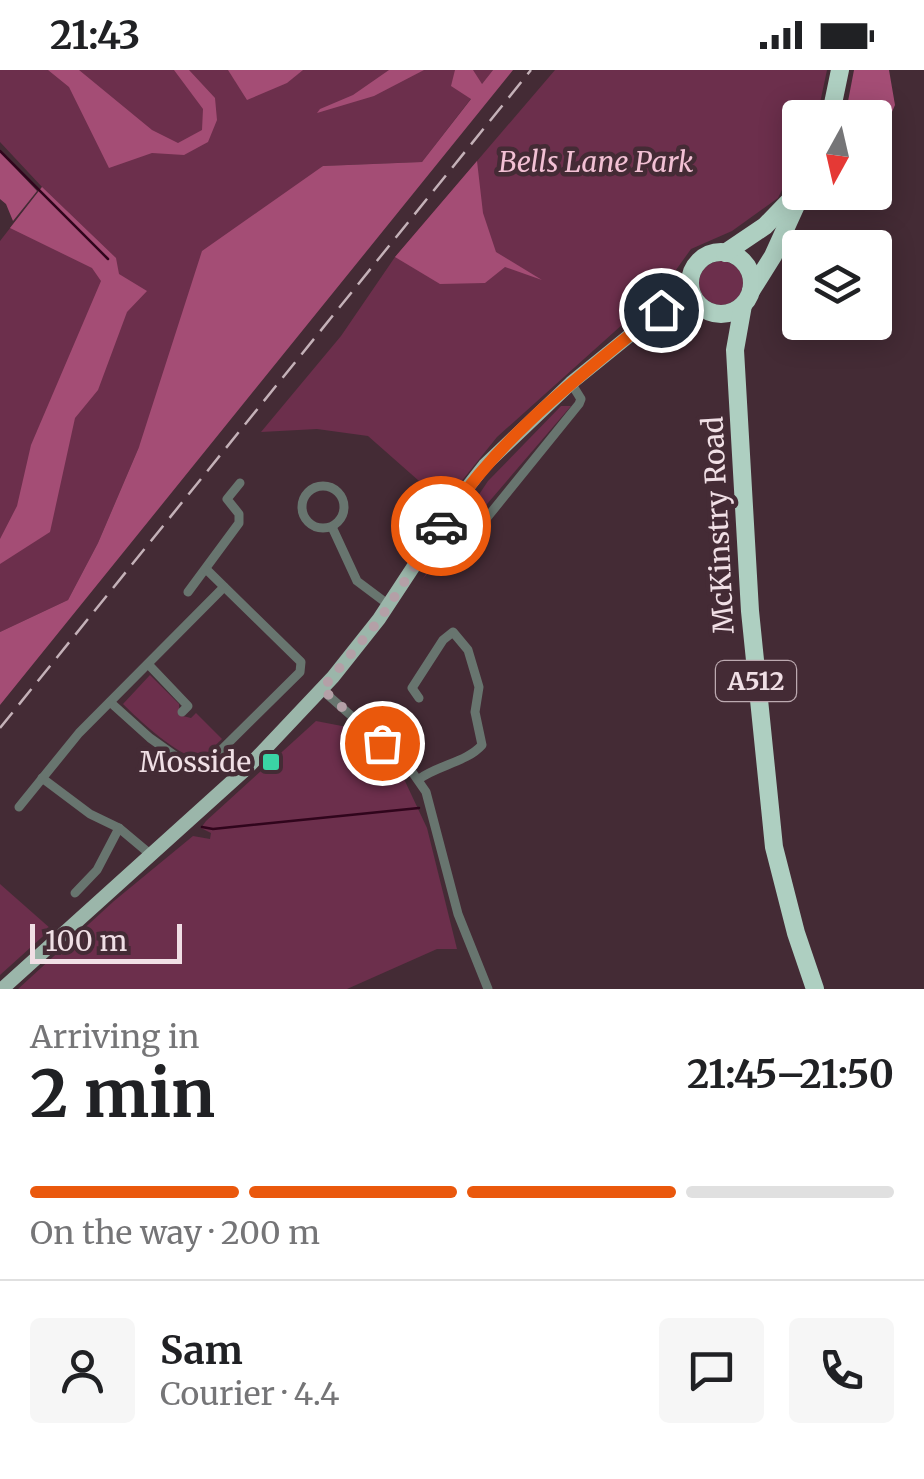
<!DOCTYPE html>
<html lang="en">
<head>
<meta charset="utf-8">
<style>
	body { margin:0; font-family:Merriweather,serif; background:#f6f6f6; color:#202124; height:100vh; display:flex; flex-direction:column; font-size:38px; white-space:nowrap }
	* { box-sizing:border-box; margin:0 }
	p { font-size:32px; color:#757577 }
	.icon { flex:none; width:55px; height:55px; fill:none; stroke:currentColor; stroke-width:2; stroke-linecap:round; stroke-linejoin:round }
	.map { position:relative; height:919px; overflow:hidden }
	.details { display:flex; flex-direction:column; background:#fff; flex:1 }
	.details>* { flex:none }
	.needle { width:65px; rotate:188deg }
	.buttons { position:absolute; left:782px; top:30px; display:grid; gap:20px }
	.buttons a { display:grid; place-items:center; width:110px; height:110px; border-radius:10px; background:#fff; box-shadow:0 5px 25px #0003; font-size:50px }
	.scale { position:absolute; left:30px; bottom:25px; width:152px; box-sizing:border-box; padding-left:10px; border:5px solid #f0dfe5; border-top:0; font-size:28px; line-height:35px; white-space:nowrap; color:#f0dfe5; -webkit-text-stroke:8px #442b35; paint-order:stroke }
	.pin { position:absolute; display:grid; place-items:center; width:85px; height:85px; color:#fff; margin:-42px; border:5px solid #fff; border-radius:50%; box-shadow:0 2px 10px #0007 }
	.courier { position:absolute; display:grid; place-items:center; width:100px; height:100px; margin:-50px; border:8px solid #ea580c; border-radius:50%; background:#fff; color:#222; box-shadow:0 2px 12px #0007 }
	.headline em { font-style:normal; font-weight:700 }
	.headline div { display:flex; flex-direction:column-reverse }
	.headline { display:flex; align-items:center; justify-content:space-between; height:170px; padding:0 30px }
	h1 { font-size:65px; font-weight:700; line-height:75px }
	.bar { display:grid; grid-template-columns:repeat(4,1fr); gap:15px 10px; align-content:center; height:120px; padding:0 30px }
	.bar i { height:12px; border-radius:8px; background:#e0e0e0 }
	.bar .current { background:#ea580c }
	.bar p { grid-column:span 4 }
	.line { display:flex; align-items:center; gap:25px; padding:0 30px; border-top:2px solid #e0e0e0 }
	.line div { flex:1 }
	.round { display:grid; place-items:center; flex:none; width:105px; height:105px; border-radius:10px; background:#f6f6f6 }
	.status { display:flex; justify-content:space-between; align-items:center; height:70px; padding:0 50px; background:#fff; direction:ltr }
	.status svg { height:28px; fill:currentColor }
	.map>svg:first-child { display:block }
	.green { fill:#6c2f4c }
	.forest { fill:#a44d75 }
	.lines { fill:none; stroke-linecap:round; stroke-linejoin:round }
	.stream { stroke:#30051c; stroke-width:2.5 }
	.street { stroke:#68756f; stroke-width:9 }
	.primary { stroke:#9bb6aa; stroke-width:14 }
	.highway { stroke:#aecfc1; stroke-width:18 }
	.rail { stroke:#c4b1b8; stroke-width:2.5; stroke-dasharray:20 10; stroke-linecap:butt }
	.done { stroke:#b4a0a7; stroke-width:10; stroke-dasharray:0 18 }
	.route { stroke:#ea580c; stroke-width:12 }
	.poi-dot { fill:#3ad4a5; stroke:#442b35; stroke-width:4 }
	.labels { text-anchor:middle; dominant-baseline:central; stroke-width:9; stroke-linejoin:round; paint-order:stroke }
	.shield { fill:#442b35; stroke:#bca9b0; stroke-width:2.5 }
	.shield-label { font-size:25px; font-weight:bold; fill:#f0dfe5 }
	.park-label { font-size:28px; font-style:italic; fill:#f2c0d4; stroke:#442b35 }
	.street-label { font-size:28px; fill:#f0dfe5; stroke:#442b35 }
	.poi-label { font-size:28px; fill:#f0dfe5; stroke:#442b35; text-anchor:end }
</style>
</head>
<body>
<div class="status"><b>21:43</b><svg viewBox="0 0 49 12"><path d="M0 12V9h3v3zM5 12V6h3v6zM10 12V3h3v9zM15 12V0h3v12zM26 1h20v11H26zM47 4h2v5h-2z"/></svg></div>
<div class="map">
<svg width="924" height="919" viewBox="0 0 924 919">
	<rect width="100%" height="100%" fill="#442b35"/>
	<!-- green -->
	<g class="green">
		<path d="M 0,0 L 493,0 L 422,92 L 323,96 L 139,377 L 98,473 L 68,530 L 0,562 L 0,171 L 42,117 L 0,72 Z"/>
		<path d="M 555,0 L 827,0 L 817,47 L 800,48 L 800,83 L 778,128 L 732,161 L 691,179 L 663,218 L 497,367 L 444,433 L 368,366 L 317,359 L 261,362 L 341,266 L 395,187 Z"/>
		<circle cx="721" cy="213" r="22"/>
		<path d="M 561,336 L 571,336 L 422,510 L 488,411 Z"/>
		<path d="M 150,605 L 179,634 L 179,645 L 191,648 L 196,643 L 222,669 L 202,688 C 182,691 138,649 123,634 Z"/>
		<path d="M 316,651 L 347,657 L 404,709 L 427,758 L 457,879 L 437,879 L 347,919 L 18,919 L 114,831 L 193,766 L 210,769 L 211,763 L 201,758 L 206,751 Z"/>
		<path d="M 0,814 L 51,859 L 0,905 Z"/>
	</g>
	<!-- forest -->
	<g class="forest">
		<path d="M 48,0 L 79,0 L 152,60 L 178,73 L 202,60 L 203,39 L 174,0 L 189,0 L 215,28 L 217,50 L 208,72 L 184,85 L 152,83 L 109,98 L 69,17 Z"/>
		<path d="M 228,0 L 303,0 L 287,13 L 247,30 Z"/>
		<path d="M 389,0 L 424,0 L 374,26 L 317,43 L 320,39 L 353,25 Z"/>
		<path d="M 455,0 L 473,0 L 482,14 L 493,0 L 513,0 L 0,635 L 0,562 L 68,530 L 98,473 L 139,377 L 202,181 L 323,96 L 422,92 L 471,29 L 451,16 Z"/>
		<path d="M 854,0 L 889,0 L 895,35 L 885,58 L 875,60 L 875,48 L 845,47 Z"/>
		<path d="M 0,82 L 37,121 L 13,151 L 6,134 L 0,129 Z"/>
		<path d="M 477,91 L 483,143 L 496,182 L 542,210 L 505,197 L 485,213 L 440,214 L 395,187 Z"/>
		<path d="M 42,117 L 116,188 L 119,204 L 147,221 L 127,242 L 98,320 L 75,348 L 50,462 L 0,494 L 0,469 L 17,436 L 31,375 L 101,211 L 92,198 L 10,158 Z"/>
	</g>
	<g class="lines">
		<!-- stream -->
		<g class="stream">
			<path d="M 0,81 L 108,189"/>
			<path d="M 202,757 L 213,759 L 419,738"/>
		</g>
		<!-- street -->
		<g class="street">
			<circle cx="323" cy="437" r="21"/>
			<path d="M 332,457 L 357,511 L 389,535"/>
			<path d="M 471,488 L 461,485 L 464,476 L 579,334 L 581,329 L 571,313"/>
			<path d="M 188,522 L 239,453 L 239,444 L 227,429 L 240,413"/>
			<path d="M 148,594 L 188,636 L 182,642"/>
			<path d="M 321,619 L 408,696 L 426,722 L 458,844 L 488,919"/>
			<path d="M 419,628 L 412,618 L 443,570 L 453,562 L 468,580 L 479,617 L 475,642 L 482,675 C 467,692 438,695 419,709"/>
			<path d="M 110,632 L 150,668 L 195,700 L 204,697 L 300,602 L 301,592 L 206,499"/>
			<path d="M 42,708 L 90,744 L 119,758 L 150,784"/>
			<path d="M 19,737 L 79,663 L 224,517"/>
			<path d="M 75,823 L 97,800 L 119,758"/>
		</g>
		<!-- primary -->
		<g class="primary">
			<path d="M 661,240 L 702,239"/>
			<path d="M 2,919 L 248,697 L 333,607 L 379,549 L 456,432 L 485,395 L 571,313 L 661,240 L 690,209"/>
		</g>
		<!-- highway -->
		<g class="highway">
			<path d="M 830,48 L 840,0"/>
			<circle cx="721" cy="213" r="31"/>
			<path d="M 725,183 L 765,156 L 797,123"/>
			<path d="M 751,221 L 773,186 L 802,122"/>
			<path d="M 743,235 L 735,280 L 750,541 L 774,777 L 796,863 L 815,919"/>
		</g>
		<!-- rail -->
		<path class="rail" d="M 0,658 L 531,0"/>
	</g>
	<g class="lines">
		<!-- done -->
		<path class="done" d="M 382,673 L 322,619 L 380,549 L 441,456"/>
		<!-- route -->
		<path class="route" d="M 441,456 C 497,368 581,305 661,240"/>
	</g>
	<!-- markers -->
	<rect class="poi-dot" x="261" y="682" width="20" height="20" rx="5"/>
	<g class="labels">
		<!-- shield labels -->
		<rect class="shield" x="716" y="591" width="80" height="40" rx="8"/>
		<g class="shield-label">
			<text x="756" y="611">A512</text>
		</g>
		<!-- park labels -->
		<g class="park-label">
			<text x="596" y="92">Bells Lane Park</text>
		</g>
		<!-- street labels -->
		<g class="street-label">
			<text transform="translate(718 455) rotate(-93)">McKinstry Road</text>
		</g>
		<!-- poi labels -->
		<g class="poi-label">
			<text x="251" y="692">Mosside</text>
		</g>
	</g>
</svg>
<div class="buttons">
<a><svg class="needle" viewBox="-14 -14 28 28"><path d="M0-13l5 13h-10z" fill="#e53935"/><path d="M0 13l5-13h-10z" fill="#757577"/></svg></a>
<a><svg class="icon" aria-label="layers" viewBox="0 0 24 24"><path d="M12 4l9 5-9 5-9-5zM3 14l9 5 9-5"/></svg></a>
</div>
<div class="scale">100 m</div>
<div class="pin" style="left:382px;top:673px;background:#ea580c"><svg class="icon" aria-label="bag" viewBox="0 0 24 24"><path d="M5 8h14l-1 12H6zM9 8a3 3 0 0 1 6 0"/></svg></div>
<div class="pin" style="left:661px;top:240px;background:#1f2937"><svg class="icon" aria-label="home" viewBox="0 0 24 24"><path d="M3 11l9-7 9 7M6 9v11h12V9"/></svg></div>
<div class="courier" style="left:441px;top:456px"><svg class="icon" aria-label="car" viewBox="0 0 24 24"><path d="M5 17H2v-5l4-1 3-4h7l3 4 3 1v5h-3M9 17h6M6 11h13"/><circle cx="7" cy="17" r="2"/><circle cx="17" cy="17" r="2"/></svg></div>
</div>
<section class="details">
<div class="headline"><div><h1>2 min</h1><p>Arriving in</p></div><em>21:45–21:50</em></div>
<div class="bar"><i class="current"></i><i class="current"></i><i class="current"></i><i></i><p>On the way · 200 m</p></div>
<div class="line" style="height:180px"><a class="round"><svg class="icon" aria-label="person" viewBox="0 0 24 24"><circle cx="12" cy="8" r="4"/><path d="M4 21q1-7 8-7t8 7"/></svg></a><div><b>Sam</b><p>Courier · 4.4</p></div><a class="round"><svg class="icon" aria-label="chat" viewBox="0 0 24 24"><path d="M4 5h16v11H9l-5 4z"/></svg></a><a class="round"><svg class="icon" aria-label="phone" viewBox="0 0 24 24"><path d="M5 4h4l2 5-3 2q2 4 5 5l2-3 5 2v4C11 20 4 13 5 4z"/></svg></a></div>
</section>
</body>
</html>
